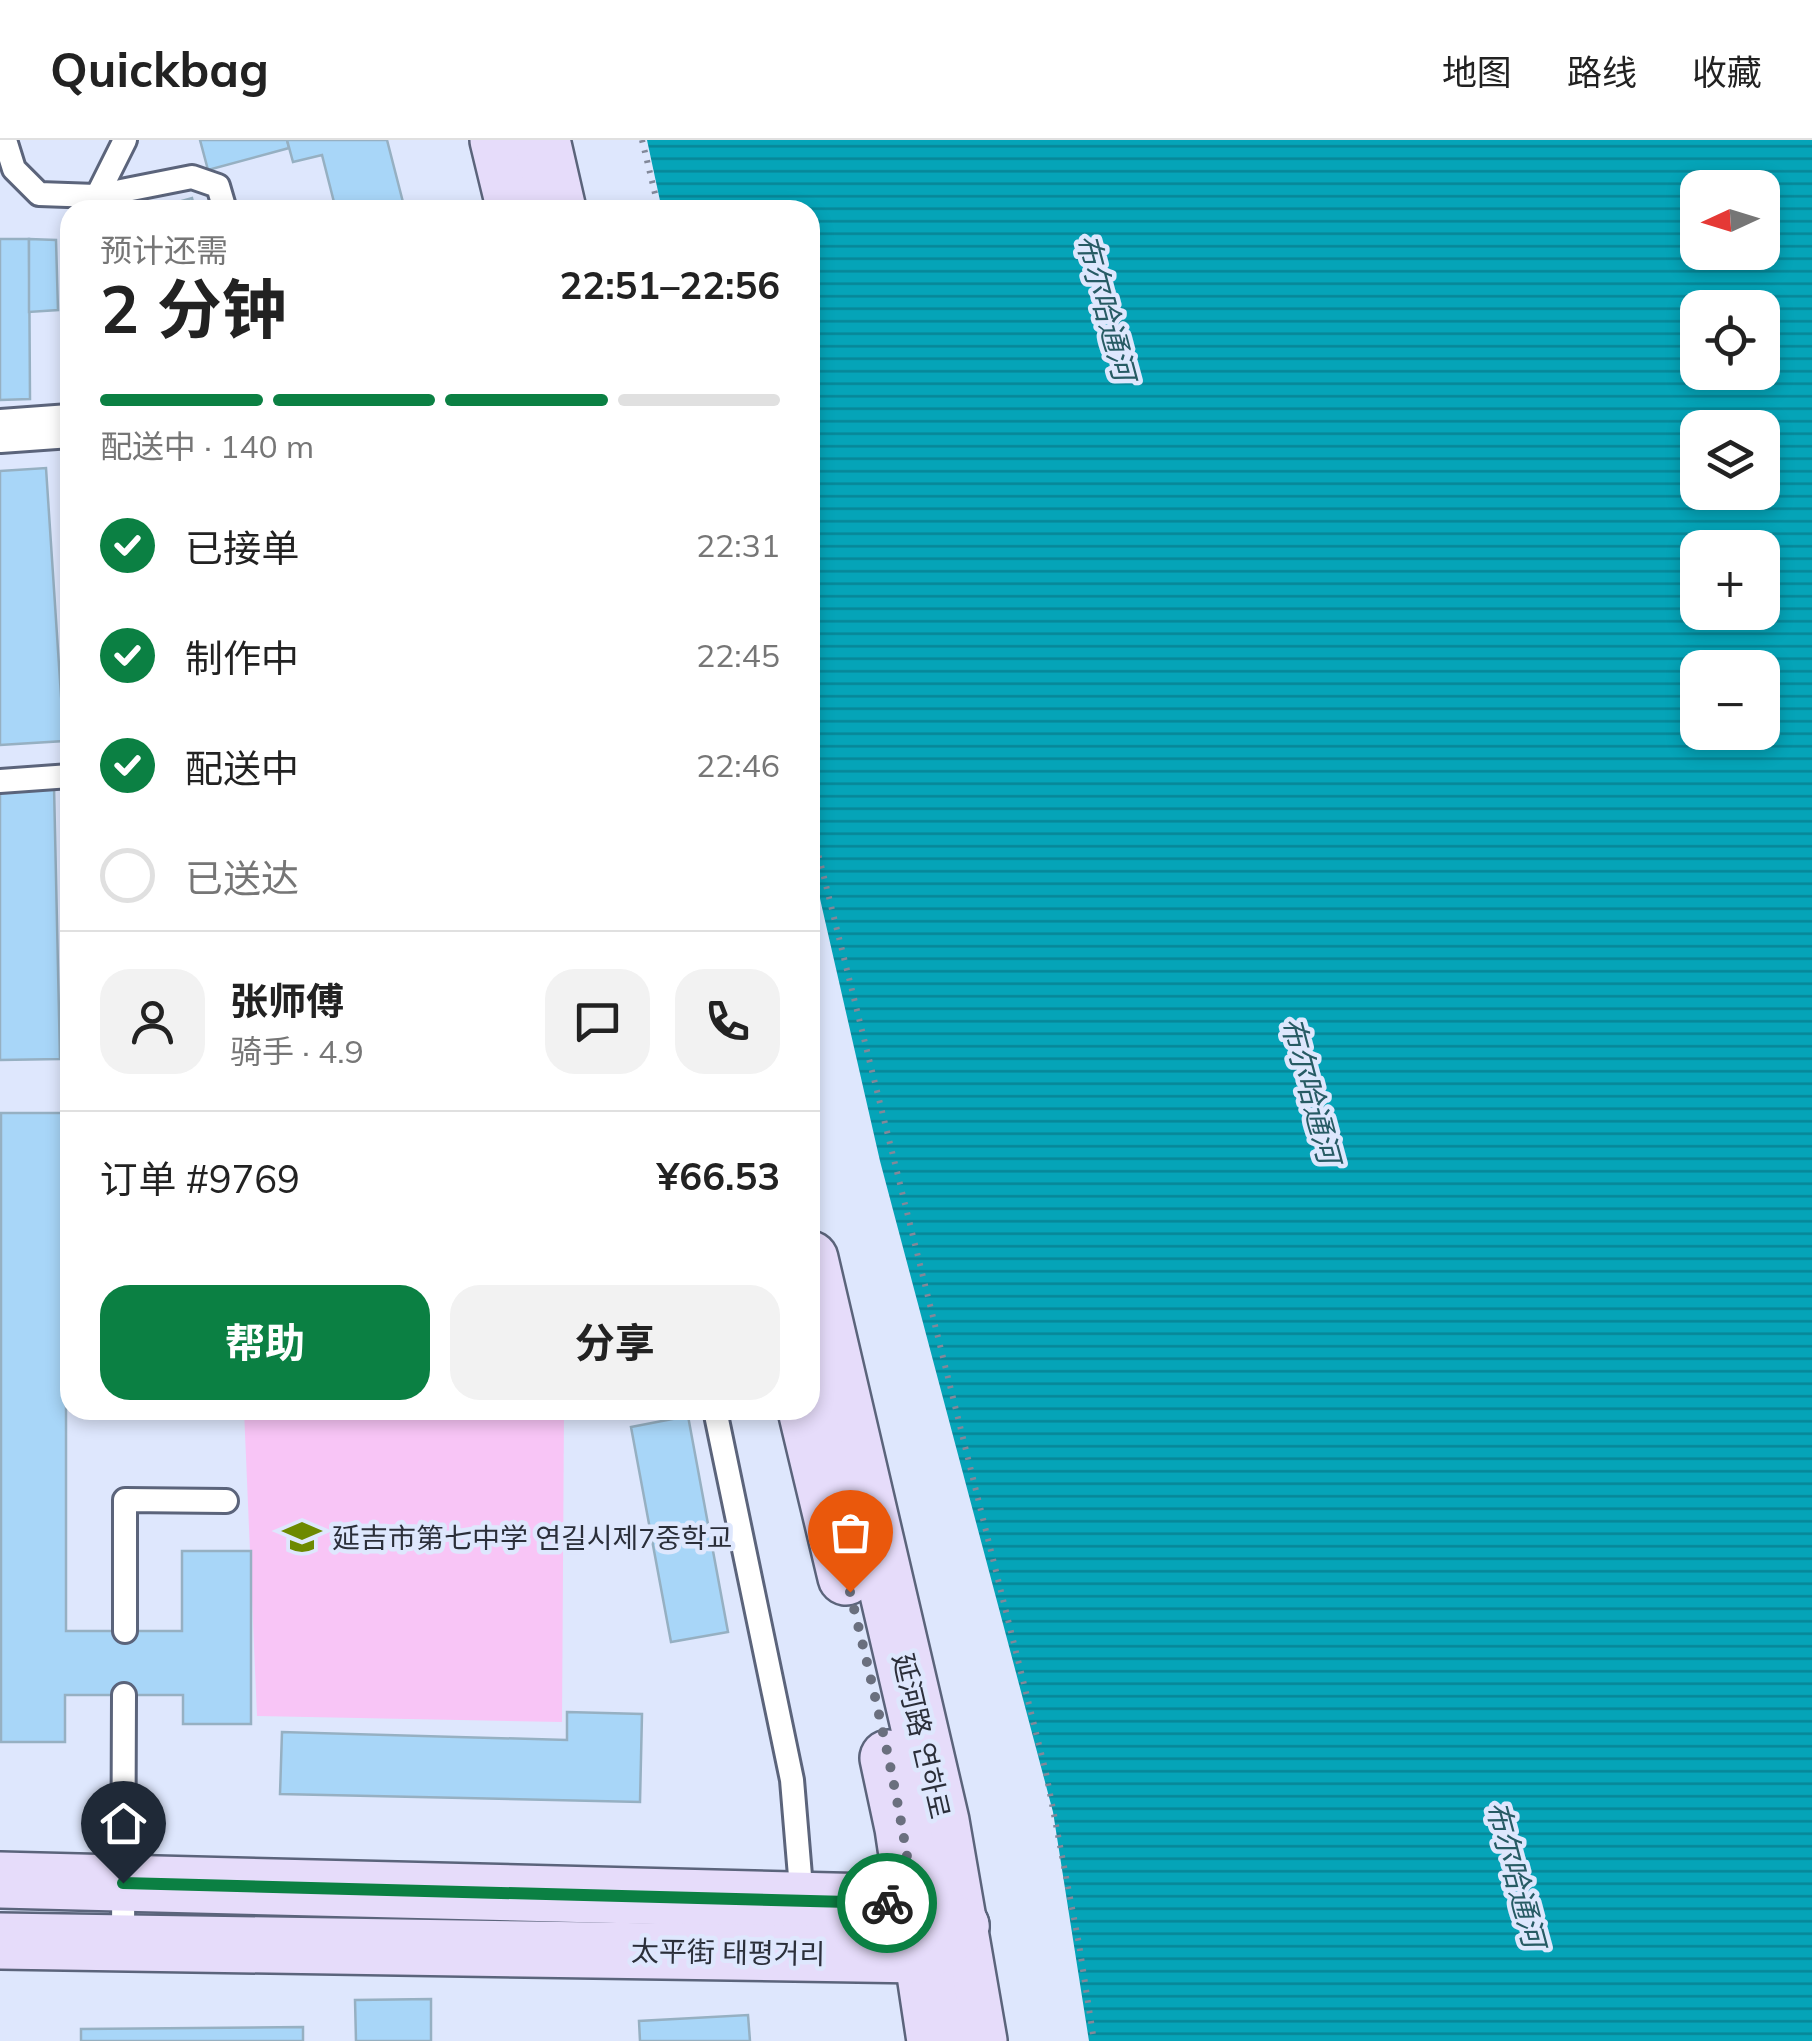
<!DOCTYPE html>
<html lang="zh">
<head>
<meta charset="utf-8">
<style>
	body { margin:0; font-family:Mulish,"Noto Sans SC","Noto Sans KR",sans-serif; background:#f2f2f2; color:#222; height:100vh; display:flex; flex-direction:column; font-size:38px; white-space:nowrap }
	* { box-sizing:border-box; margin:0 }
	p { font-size:32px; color:#767676 }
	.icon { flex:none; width:55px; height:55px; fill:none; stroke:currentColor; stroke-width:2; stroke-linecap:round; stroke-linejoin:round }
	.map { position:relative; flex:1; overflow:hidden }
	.side { position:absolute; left:60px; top:60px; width:760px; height:1220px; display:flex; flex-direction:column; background:#fff; border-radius:30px; box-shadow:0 5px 15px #0003 }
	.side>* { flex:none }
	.needle { width:65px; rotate:266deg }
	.fabs { position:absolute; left:1680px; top:30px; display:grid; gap:20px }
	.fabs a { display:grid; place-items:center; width:100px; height:100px; border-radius:20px; background:#fff; box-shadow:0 5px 15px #0003; font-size:50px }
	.pin { position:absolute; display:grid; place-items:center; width:85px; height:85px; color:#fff; margin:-102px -42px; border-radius:50% 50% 50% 0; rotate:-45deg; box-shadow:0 0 10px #0007 }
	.pin .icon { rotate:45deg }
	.courier { position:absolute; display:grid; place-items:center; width:100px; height:100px; margin:-50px; border:8px solid #0b8043; border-radius:50%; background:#fff; color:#222; box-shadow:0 2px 12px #0007 }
	.head em { font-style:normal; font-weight:700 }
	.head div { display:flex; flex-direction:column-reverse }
	.head { display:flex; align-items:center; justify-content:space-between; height:170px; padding:0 40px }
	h1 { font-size:65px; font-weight:700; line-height:75px }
	.bar { display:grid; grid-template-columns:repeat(4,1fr); gap:15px 10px; align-content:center; height:120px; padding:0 40px }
	.bar i { height:12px; border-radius:8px; background:#e0e0e0 }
	.bar .on { background:#0b8043 }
	.bar p { grid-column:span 4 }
	.line { display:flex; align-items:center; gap:25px; padding:0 40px; border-top:2px solid #e0e0e0 }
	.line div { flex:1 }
	.round { display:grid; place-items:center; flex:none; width:105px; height:105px; border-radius:30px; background:#f2f2f2 }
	ol { padding:0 40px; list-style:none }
	li { display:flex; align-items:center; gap:30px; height:110px }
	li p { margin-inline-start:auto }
	li .icon { padding:10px; border-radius:50%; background:#0b8043; color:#fff; stroke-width:4 }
	li:last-child { color:#767676 }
	li i { width:55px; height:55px; border:5px solid #e0e0e0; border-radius:50% }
	.action { display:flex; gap:20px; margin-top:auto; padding:20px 40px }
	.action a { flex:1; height:115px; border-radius:30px; background:#0b8043; color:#fff; font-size:40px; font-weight:700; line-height:115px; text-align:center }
	.action a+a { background:#f2f2f2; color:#222 }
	header { display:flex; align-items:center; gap:60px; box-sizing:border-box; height:140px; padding:0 50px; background:#fff; border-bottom:2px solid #e0e0e0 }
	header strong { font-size:48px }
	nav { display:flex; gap:55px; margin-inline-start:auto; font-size:35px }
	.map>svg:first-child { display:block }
	.grass { fill:#f8c5f6 }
	.water { fill:url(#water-rules); fill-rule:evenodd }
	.building { fill:#a8d6f8; stroke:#96b0c2; stroke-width:2.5 }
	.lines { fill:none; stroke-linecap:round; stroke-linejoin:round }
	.service-casing { stroke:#5b647b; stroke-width:28 }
	.minor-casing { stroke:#5b647b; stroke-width:48 }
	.secondary-casing { stroke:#5b647b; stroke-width:60 }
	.path { stroke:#828899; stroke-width:6; stroke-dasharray:2.5 8; stroke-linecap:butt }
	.service { stroke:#fff; stroke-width:22 }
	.minor { stroke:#fff; stroke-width:42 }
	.secondary { stroke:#e6dcfa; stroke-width:55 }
	.done { stroke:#6a6f7e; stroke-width:10; stroke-dasharray:0 18 }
	.route { stroke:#0b8043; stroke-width:12 }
	.labels { text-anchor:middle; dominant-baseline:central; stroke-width:9; stroke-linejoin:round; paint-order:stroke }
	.poi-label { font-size:28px; fill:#2b2f3a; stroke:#dee7fd; text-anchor:start }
	.street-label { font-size:28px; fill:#2b2f3a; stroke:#dee7fd }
	.water-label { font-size:30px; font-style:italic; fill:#275b64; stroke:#dee7fd }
</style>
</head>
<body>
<header>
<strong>Quickbag</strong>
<nav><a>地图</a><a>路线</a><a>收藏</a></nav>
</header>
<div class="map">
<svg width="1812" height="1901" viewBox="0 0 1812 1901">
	<defs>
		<pattern id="water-rules" width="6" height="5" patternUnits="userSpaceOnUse" patternTransform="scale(2.5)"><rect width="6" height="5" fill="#05a4b8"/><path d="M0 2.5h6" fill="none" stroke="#078697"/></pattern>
	</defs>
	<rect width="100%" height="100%" fill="#dee7fd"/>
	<!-- grass -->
	<path class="grass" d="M 244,1270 L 564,1270 L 562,1582 L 257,1576 Z"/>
	<!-- water -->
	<path class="water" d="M 647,0 L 1812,0 L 1812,1901 L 1089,1901 L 1053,1672 L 880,1021 L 810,715 L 810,70 L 662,70 ZM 1698,48 L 1762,48 L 1762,112 L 1698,112 ZM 1698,168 L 1762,168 L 1762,232 L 1698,232 ZM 1698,288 L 1762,288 L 1762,352 L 1698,352 ZM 1698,408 L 1762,408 L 1762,472 L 1698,472 ZM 1698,528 L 1762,528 L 1762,592 L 1698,592 Z"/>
	<!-- building -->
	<g class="building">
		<path d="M 200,0 L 287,0 L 289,8 L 208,30 Z"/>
		<path d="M 287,0 L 387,0 L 405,70 L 336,70 L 322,15 L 293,22 Z"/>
		<path d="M 192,58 L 195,70 L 150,70 Z"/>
		<path d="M 0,99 L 29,99 L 30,259 L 0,260 Z"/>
		<path d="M 29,99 L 56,100 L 58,170 L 29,172 Z"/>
		<path d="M 46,328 L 64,601 L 0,605 L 0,331 Z"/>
		<path d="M 54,646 L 60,919 L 0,920 L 0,647 Z"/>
		<path d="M 1,973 L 66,973 L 66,1491 L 182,1491 L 182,1411 L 251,1411 L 251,1584 L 183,1584 L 183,1555 L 65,1555 L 65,1602 L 1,1602 Z"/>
		<path d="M 688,1276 L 728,1492 L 671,1502 L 631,1287 Z"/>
		<path d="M 567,1572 L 642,1574 L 640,1662 L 280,1654 L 282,1592 L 567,1600 Z"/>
		<path d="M 431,1859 L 431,1901 L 356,1901 L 355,1860 Z"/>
		<path d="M 748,1875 L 750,1901 L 640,1901 L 639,1881 Z"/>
		<path d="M 303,1887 L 303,1901 L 81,1901 L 81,1889 Z"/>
	</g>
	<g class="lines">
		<!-- service casing -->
		<g class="service-casing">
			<g id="service">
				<path d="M 5,0 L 14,29 L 39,54 L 96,56 L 192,37 L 218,46 L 225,70"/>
				<path d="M 94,62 L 125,0"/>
				<path d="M 0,641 L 70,636"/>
				<path d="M 715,1270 L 792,1640 L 802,1760"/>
				<path d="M 125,1491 L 125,1360 L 226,1361"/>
				<path d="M 123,1803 L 124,1555"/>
			</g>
		</g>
		<!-- minor casing -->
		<g class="minor-casing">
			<path id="minor" d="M 0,291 L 70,286"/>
		</g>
		<!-- secondary casing -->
		<g class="secondary-casing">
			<g id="secondary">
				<path d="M 498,0 L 515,70"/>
				<path d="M 542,0 L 558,70"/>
				<path d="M 810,1119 L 941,1681 L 979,1901"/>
				<path d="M 806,1270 L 846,1437"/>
				<path d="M 888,1618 L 903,1688 L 935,1901"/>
				<path d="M 0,1740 L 914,1763 L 961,1786"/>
				<path d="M 0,1801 L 922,1815 L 961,1786"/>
			</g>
		</g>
		<!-- path -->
		<g class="path">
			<path d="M 642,0 L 659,70"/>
			<path d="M 810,682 L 814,698"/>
			<path d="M 810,697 L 817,709 L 1046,1633 L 1079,1804 L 1094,1901"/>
		</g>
		<!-- service -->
		<use href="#service" class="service"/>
		<!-- minor -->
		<use href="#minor" class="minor"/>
		<!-- secondary -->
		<use href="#secondary" class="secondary"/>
	</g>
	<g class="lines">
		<!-- done -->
		<path class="done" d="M 850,1452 C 875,1555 900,1658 914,1764 L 887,1763"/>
		<!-- route -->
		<path class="route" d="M 123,1743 L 887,1763"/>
	</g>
	<!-- icons -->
	<defs>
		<g id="school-bare" transform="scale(3)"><path d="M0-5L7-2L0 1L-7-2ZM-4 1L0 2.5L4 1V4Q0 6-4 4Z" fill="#6d8900" stroke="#dee7fd" stroke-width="2.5" paint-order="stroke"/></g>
	</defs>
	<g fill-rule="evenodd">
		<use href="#school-bare" x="302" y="1397"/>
	</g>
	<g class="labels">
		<!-- poi labels -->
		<g class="poi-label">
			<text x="332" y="1397">延吉市第七中学 연길시제7중학교</text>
		</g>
		<!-- street labels -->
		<g class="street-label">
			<text transform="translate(922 1596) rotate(77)">延河路 연하로</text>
			<text transform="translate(728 1812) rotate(1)">太平街 태평거리</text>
		</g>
		<!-- water labels -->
		<g class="water-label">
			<text transform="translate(1106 167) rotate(75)">布尔哈通河</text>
			<text transform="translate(1311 950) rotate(75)">布尔哈通河</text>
			<text transform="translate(1516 1734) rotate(75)">布尔哈通河</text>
		</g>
	</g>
</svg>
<div class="fabs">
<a><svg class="needle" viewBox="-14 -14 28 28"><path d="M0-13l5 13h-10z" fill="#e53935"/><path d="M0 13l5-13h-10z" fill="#767676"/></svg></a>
<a><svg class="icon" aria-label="locate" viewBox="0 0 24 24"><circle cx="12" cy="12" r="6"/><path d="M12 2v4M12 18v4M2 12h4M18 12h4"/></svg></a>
<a><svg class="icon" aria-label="layers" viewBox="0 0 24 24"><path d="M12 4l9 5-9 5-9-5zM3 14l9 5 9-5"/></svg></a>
<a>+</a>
<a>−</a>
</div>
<div class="pin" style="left:850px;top:1452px;background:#ea580c"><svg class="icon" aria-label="bag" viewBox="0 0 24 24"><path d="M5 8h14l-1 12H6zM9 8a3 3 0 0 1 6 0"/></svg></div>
<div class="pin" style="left:123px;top:1743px;background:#1f2937"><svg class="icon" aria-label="home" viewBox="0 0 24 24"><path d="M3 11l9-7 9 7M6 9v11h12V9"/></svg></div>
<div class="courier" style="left:887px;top:1763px"><svg class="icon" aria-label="bike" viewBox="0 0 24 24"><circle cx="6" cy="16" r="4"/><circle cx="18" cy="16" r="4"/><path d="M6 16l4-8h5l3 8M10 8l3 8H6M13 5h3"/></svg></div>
<section class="side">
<div class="head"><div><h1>2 分钟</h1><p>预计还需</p></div><em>22:51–22:56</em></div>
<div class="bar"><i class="on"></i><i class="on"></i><i class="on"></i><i></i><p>配送中 · 140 m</p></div>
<ol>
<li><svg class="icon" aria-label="check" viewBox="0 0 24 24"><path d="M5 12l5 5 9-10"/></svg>已接单<p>22:31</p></li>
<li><svg class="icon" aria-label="check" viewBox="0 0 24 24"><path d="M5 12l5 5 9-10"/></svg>制作中<p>22:45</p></li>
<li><svg class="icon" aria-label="check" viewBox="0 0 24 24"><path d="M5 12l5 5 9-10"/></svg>配送中<p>22:46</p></li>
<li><i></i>已送达</li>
</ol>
<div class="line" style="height:180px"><a class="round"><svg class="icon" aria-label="person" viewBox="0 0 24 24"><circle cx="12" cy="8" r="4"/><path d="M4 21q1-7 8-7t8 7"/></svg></a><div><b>张师傅</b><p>骑手 · 4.9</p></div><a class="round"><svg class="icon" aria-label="chat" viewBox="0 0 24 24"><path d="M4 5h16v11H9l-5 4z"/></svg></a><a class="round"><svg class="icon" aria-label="phone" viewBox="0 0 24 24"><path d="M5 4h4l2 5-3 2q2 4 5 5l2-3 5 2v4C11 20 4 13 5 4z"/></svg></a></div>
<div class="line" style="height:130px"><div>订单 #9769</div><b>¥66.53</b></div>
<div class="action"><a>帮助</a><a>分享</a></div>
</section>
</div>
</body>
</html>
